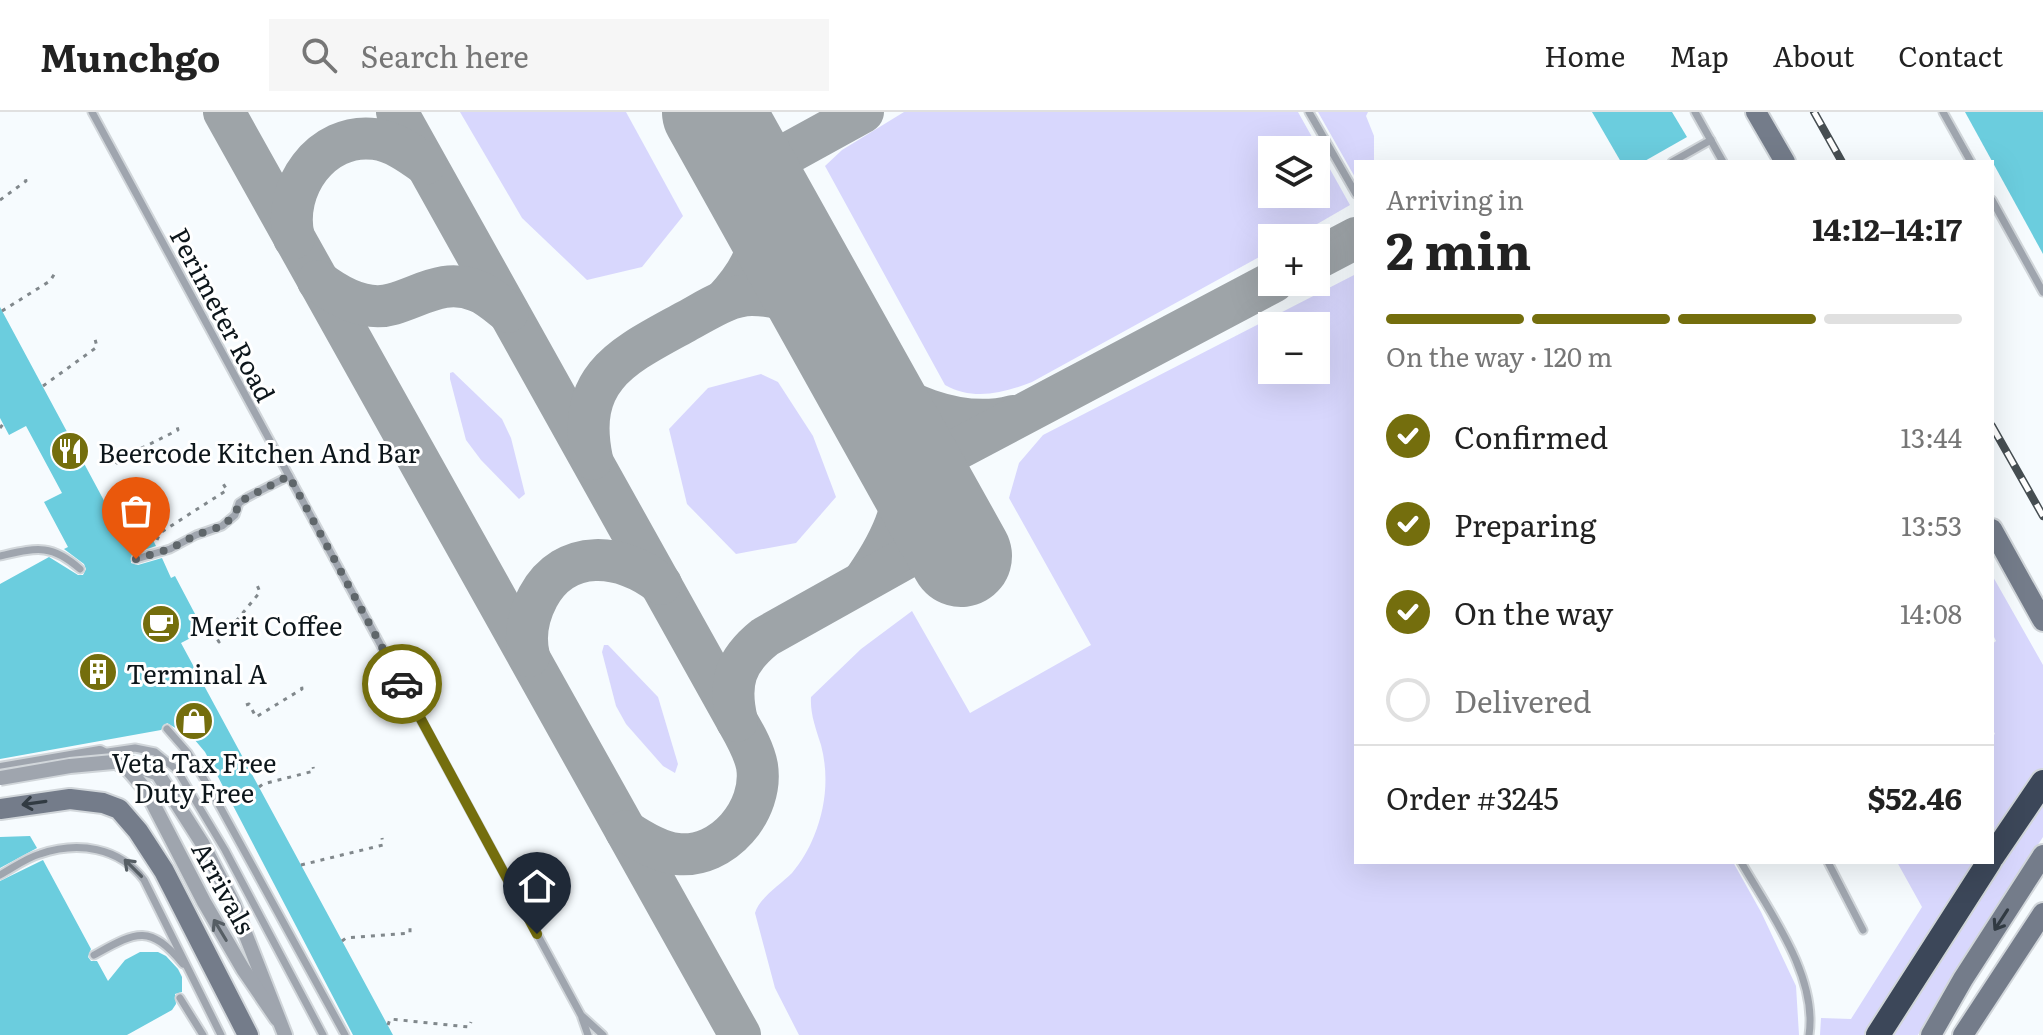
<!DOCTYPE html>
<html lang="en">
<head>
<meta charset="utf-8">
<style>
	body { margin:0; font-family:Literata,serif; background:#f6f6f6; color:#222; height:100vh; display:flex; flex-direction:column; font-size:30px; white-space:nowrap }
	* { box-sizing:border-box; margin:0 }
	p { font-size:26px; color:#767676 }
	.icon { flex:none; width:44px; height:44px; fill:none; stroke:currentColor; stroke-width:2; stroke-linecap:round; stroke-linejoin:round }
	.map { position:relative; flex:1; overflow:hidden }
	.side { position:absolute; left:1354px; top:48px; width:640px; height:704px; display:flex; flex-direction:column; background:#fff; border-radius:0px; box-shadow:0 8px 32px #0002 }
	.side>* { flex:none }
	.controls { position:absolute; left:1258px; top:24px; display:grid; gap:16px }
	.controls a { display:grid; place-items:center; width:72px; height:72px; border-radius:0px; background:#fff; box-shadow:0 8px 32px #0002; font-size:40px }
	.pin { position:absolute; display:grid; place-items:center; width:68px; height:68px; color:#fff; margin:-82px -34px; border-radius:50% 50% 50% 0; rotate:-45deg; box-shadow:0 0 8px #0007 }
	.pin .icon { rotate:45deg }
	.courier { position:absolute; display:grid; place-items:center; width:80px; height:80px; margin:-40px; border:6px solid #746e0d; border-radius:50%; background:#fff; color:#222; box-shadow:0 2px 10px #0007 }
	.head em { font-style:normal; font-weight:700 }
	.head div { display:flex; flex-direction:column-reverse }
	.head { display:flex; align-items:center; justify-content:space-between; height:136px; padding:0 32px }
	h1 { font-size:52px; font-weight:700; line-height:60px }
	.bar { display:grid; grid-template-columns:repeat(4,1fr); gap:12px 8px; align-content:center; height:96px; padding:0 32px }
	.bar i { height:10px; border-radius:6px; background:#e0e0e0 }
	.bar .active { background:#746e0d }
	.bar p { grid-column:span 4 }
	.line { display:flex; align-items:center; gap:20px; padding:0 32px; border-top:2px solid #e0e0e0 }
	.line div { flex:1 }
	ol { padding:0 32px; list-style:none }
	li { display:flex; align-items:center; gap:24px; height:88px }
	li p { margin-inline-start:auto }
	li .icon { padding:8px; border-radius:50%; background:#746e0d; color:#fff; stroke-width:4 }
	li:last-child { color:#767676 }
	li i { width:44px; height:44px; border:4px solid #e0e0e0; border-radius:50% }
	header { display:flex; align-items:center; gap:48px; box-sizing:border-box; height:112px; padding:0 40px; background:#fff; border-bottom:2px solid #e0e0e0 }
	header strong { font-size:38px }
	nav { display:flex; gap:44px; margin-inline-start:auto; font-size:28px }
	.search { width:560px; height:72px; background:#f6f6f6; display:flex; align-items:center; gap:20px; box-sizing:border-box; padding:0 28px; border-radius:0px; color:#767676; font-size:30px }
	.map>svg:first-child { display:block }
	.green { fill:#d8d7fd; fill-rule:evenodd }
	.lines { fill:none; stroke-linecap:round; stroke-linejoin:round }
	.taxiway { stroke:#9ea4a8; stroke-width:42 }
	.runway { stroke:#9ea4a8; stroke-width:102 }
	.building { fill:#6bcdde }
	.lane-casing { stroke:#d1d6da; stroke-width:11 }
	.street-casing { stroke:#d1d6da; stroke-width:18 }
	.secondary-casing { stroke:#d1d6da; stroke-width:24 }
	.highway-casing { stroke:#d1d6da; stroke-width:28 }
	.path { stroke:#81888c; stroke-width:3; stroke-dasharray:4 6; stroke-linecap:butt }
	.lane { stroke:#9fa5ae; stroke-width:7 }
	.street { stroke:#9fa5ae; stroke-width:14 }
	.secondary { stroke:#747c8a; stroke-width:20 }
	.highway { stroke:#3c4759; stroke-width:24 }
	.rail-casing { stroke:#464e52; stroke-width:8 }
	.rail { stroke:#fff; stroke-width:5; stroke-dasharray:15; stroke-linecap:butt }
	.street-bridge-casing { stroke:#d1d6da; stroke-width:18; stroke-linecap:butt }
	.street-bridge { stroke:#9fa5ae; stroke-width:14 }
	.oneway { stroke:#313a42 }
	.oneway2 { stroke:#565e64 }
	.done { stroke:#5f666a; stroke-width:8; stroke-dasharray:0 14.4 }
	.route { stroke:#746e0d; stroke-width:10 }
	.labels { text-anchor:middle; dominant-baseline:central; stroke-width:6; stroke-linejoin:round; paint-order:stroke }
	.street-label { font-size:26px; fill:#0d161b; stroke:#fff }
	.poi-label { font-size:26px; fill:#0d161b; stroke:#fff; text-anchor:start }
</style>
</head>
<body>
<header>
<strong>Munchgo</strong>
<div class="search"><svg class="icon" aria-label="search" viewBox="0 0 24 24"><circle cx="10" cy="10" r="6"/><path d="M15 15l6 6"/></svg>Search here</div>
<nav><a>Home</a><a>Map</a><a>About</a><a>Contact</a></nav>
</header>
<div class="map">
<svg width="2043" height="923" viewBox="0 0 2043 923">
	<rect width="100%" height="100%" fill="#f6fbfe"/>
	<!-- green -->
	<g class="green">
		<path d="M 460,0 L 626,0 L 683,104 L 642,155 L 587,168 L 522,106 Z"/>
		<path d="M 904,0 L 1298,0 L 1350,93 L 1293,126 L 1272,126 L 1272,138 L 1032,270 C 1003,281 974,289 945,273 L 825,54 L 842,38 ZM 1272,38 L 1316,38 L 1316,82 L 1272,82 Z"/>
		<path d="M 1318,0 L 1368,0 L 1366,4 L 1374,24 L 1374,50 L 1356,50 L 1356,67 Z"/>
		<path d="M 1356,162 L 1356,750 L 1733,750 L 1761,800 L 1796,874 L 1799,923 L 799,923 L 775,876 L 755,801 C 760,785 780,773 792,761 C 801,750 809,737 814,724 C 826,695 829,663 821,633 C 816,617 810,602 811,585 L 861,537 L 912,499 L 970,601 L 1091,533 L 1009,386 L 1019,351 L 1043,323 ZM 1316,214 L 1316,258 L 1272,258 L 1272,214 Z"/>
		<path d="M 453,260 L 502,307 L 511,326 L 525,382 L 519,387 L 481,348 L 466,328 L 450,267 L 450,261 Z"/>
		<path d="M 761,262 L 778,270 L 813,324 L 836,385 L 796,431 L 736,442 L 687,392 L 669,317 L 708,276 Z"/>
		<path d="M 1992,463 L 2043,553 L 2043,725 L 1958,854 L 1918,923 L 1820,923 L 1821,906 L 1851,907 L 1922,795 L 1897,750 L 1992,750 L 1992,624 L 1995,622 L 1992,616 L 1992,532 L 1996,529 L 1992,521 Z"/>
		<path d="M 604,533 L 608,533 L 658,585 L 678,652 L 675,661 L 663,654 L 626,612 L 616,594 L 602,540 Z"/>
	</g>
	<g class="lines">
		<!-- taxiway -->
		<g class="taxiway">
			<path d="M 224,0 L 740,923"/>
			<path d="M 397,0 L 737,609 C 745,623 754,638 757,654 C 764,698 723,747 677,742 C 659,740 641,729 626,719"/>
			<path d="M 719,10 C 741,33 749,55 785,43 L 863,0"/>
			<path d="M 294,126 C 282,77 321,20 375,27 C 393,29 411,42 425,52"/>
			<path d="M 1316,147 L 1356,126"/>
			<path d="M 318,169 C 339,185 366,200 393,192 C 423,183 445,166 477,179 C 488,183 499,193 508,200"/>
			<path d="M 724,189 C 758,152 766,127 756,77"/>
			<path d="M 856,255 C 895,291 960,318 1013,304"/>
			<path d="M 592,347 C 575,265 623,244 685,210 C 706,199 728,183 752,183 C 786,183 809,198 835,218"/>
			<path d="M 914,360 L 1273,170"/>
			<path d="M 865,467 C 893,427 913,385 901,335"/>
			<path d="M 529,544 C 524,523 528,504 538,485 C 565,435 622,441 661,472"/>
			<path d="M 737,609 C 728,571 735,549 765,525 L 949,422"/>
		</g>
		<!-- runway -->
		<path class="runway" d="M 713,0 L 961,444"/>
	</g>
	<!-- building -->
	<g class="building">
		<path d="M 1592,0 L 1672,0 L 1687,25 L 1643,50 L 1621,50 Z"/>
		<path d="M 1965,0 L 2043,0 L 2043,142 Z"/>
		<path d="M 0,195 L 130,437 L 152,426 L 156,434 L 132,442 L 131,451 L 138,453 L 162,446 L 171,466 L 175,464 L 204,519 L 181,531 L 393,923 L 353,923 L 205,640 L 194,627 L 167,611 L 161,618 L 0,647 L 0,472 L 49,445 L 78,463 L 83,463 L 86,457 L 84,452 L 64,437 L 68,435 L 44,390 L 62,381 L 26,314 L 9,323 L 0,306 Z"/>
		<path d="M 30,724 L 37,736 L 0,756 L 0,725 Z"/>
		<path d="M 43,748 L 91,837 L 88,845 L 91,849 L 97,849 L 108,869 L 125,848 L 140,840 L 158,840 L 166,844 L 178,857 L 182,865 L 182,880 L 175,882 L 176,892 L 172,898 L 127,923 L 0,923 L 0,769 Z"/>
	</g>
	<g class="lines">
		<!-- lane casing -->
		<g class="lane-casing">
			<g id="lane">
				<path d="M 92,0 L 581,903 L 603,923"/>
				<path d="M 1309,0 L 1356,82"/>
				<path d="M 1695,0 L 1723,50"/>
				<path d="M 1943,0 L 1971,50"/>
				<path d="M 1672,50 L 1711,28"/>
				<path d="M 1992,88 L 2043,180"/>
				<path d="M 0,444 C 36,436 51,431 80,457"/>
				<path d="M 136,447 L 170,437 L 196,423 L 222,414 L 235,403 L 239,391 L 248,385 L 289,364"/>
				<path d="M 167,617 L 188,641 L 213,682 L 345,923"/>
				<path d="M 101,641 L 135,636 L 155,640 L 177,658 L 225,738 L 323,923"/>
				<path d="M 1741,750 C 1769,799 1818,864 1809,923"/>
				<path d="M 1828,750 L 1863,818"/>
				<path d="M 0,763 C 13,756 26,746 40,742 C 78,729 119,735 144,768 L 221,923"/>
				<path d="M 94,843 C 136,820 149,811 183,852"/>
				<path d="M 180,886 L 203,923"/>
				<path d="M 582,906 L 588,923"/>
			</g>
		</g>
		<!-- street casing -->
		<g class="street-casing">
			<g id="street">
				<path d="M 124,649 L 158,662 L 202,731 L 234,793 L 285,923"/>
				<path d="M 0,658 L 100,641 L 127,656 L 146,678 L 204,790 L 243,857 L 277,907"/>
			</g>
		</g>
		<!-- secondary casing -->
		<g class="secondary-casing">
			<g id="secondary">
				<path d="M 1756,0 L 1785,50"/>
				<path d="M 1992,417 L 2043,509"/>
				<path d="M 0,697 L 70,687 L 103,691 L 119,697 L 138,719 L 164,759 L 248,923"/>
				<path d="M 1931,923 L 1963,867 L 2043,743"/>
				<path d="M 1963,923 L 2043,801"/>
			</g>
		</g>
		<!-- highway casing -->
		<g class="highway-casing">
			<g id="highway">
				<path d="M 1992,745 L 2043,670"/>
				<path d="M 1878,923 L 1989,750"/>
			</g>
		</g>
		<!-- path -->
		<g class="path">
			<path d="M 0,88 L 26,69 L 25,65"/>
			<path d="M 2,199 L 50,169 L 55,161"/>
			<path d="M 43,274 L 97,235 L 95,227"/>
			<path d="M 0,316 L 3,312"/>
			<path d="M 116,352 L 120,347 L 178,318 L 176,311"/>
			<path d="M 157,428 L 160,421 L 227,378 L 222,370"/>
			<path d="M 206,514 L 209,513 L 219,530 L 260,480 L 257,473"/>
			<path d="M 246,593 L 249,592 L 256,605 L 302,577 L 301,571"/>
			<path d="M 259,675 L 263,672 L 314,659 L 313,655"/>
			<path d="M 301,753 L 383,733 L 382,726"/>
			<path d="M 342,829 L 346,826 L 410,821 L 410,814"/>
			<path d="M 388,913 L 390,907 L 469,915 L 471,910"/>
		</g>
		<!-- lane -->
		<use href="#lane" class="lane"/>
		<!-- street -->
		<use href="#street" class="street"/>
		<!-- secondary -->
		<use href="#secondary" class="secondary"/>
		<!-- highway -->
		<use href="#highway" class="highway"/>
		<!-- rail casing -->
		<g class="rail-casing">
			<g id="rail">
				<path d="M 1814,0 L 1842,50"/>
				<path d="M 1992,314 L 2043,404"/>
			</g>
		</g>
		<!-- rail -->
		<use href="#rail" class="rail"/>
		<!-- street-bridge casing -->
		<g class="street-bridge-casing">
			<path id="street-bridge" d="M 0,666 L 70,654 L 124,649"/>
		</g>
		<!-- street-bridge -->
		<use href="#street-bridge" class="street-bridge"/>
	</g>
	<!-- one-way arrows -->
	<defs><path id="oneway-shaft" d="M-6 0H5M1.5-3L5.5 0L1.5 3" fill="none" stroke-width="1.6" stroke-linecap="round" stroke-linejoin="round" transform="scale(2)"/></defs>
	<g class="oneway">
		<use href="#oneway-shaft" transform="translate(34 691) rotate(172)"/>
		<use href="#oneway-shaft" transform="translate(2001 808) rotate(123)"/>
	</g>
	<g class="oneway2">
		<use href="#oneway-shaft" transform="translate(133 756) rotate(-135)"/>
		<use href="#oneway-shaft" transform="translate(220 818) rotate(-121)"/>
	</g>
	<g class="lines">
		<!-- done -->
		<path class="done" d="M 136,447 L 170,437 L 196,423 L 222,414 L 235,403 L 239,391 L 248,385 L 289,364 L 402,572"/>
		<!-- route -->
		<path class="route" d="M 402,572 L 537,822"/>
	</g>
	<!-- icons -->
	<defs>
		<g id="restaurant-disc" transform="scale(2)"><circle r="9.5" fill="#746e0d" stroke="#fff"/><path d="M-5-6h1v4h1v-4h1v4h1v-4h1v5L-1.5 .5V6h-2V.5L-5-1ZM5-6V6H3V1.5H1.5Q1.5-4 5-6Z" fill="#fff"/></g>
		<g id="cafe-disc" transform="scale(2)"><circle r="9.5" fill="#746e0d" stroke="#fff"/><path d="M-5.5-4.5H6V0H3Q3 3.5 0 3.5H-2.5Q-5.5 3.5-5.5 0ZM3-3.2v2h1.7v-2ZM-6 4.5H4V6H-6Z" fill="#fff"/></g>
		<g id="building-disc" transform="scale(2)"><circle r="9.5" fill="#746e0d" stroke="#fff"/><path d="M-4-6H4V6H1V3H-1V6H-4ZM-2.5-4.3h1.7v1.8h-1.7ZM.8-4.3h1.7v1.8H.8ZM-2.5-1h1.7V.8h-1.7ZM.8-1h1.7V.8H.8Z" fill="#fff"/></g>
		<g id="shop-disc" transform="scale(2)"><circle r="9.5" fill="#746e0d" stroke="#fff"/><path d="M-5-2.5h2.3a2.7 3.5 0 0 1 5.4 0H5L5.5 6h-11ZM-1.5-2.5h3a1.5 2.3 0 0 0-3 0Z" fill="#fff"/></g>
	</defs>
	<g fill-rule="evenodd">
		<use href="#restaurant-disc" x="70" y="339"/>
		<use href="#cafe-disc" x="161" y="512"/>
		<use href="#building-disc" x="98" y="560"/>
		<use href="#shop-disc" x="194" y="609"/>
	</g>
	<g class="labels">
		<!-- street labels -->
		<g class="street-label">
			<text transform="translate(224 202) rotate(62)">Perimeter Road</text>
			<text transform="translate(225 775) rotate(61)">Arrivals</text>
		</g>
		<!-- poi labels -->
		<g class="poi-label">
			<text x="98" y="339">Beercode Kitchen And Bar</text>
			<text x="189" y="512">Merit Coffee</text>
			<text x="126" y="560">Terminal A</text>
			<text x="194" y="649" text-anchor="middle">Veta Tax Free<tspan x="194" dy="30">Duty Free</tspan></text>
		</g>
	</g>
</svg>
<div class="controls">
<a><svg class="icon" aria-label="layers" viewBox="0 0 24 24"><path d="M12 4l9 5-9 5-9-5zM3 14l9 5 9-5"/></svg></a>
<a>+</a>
<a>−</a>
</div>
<div class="pin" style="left:136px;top:447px;background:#ea580c"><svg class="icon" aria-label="bag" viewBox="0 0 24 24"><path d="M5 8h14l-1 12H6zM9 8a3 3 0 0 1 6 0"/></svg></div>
<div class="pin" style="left:537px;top:822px;background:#1f2937"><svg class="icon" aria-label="home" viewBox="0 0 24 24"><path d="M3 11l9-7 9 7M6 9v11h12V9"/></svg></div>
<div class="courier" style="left:402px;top:572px"><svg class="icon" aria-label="car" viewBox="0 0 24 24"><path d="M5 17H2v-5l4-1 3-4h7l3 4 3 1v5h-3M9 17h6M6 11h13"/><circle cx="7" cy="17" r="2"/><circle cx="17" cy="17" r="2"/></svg></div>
<section class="side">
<div class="head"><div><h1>2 min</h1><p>Arriving in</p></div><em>14:12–14:17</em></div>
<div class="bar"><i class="active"></i><i class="active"></i><i class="active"></i><i></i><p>On the way · 120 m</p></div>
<ol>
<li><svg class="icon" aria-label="check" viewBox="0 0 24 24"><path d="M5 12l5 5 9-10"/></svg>Confirmed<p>13:44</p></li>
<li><svg class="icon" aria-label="check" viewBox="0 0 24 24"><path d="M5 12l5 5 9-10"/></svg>Preparing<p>13:53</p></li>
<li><svg class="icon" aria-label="check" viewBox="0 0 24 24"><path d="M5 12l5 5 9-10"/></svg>On the way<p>14:08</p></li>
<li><i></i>Delivered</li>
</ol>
<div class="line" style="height:104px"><div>Order #3245</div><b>$52.46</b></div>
</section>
</div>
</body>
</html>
